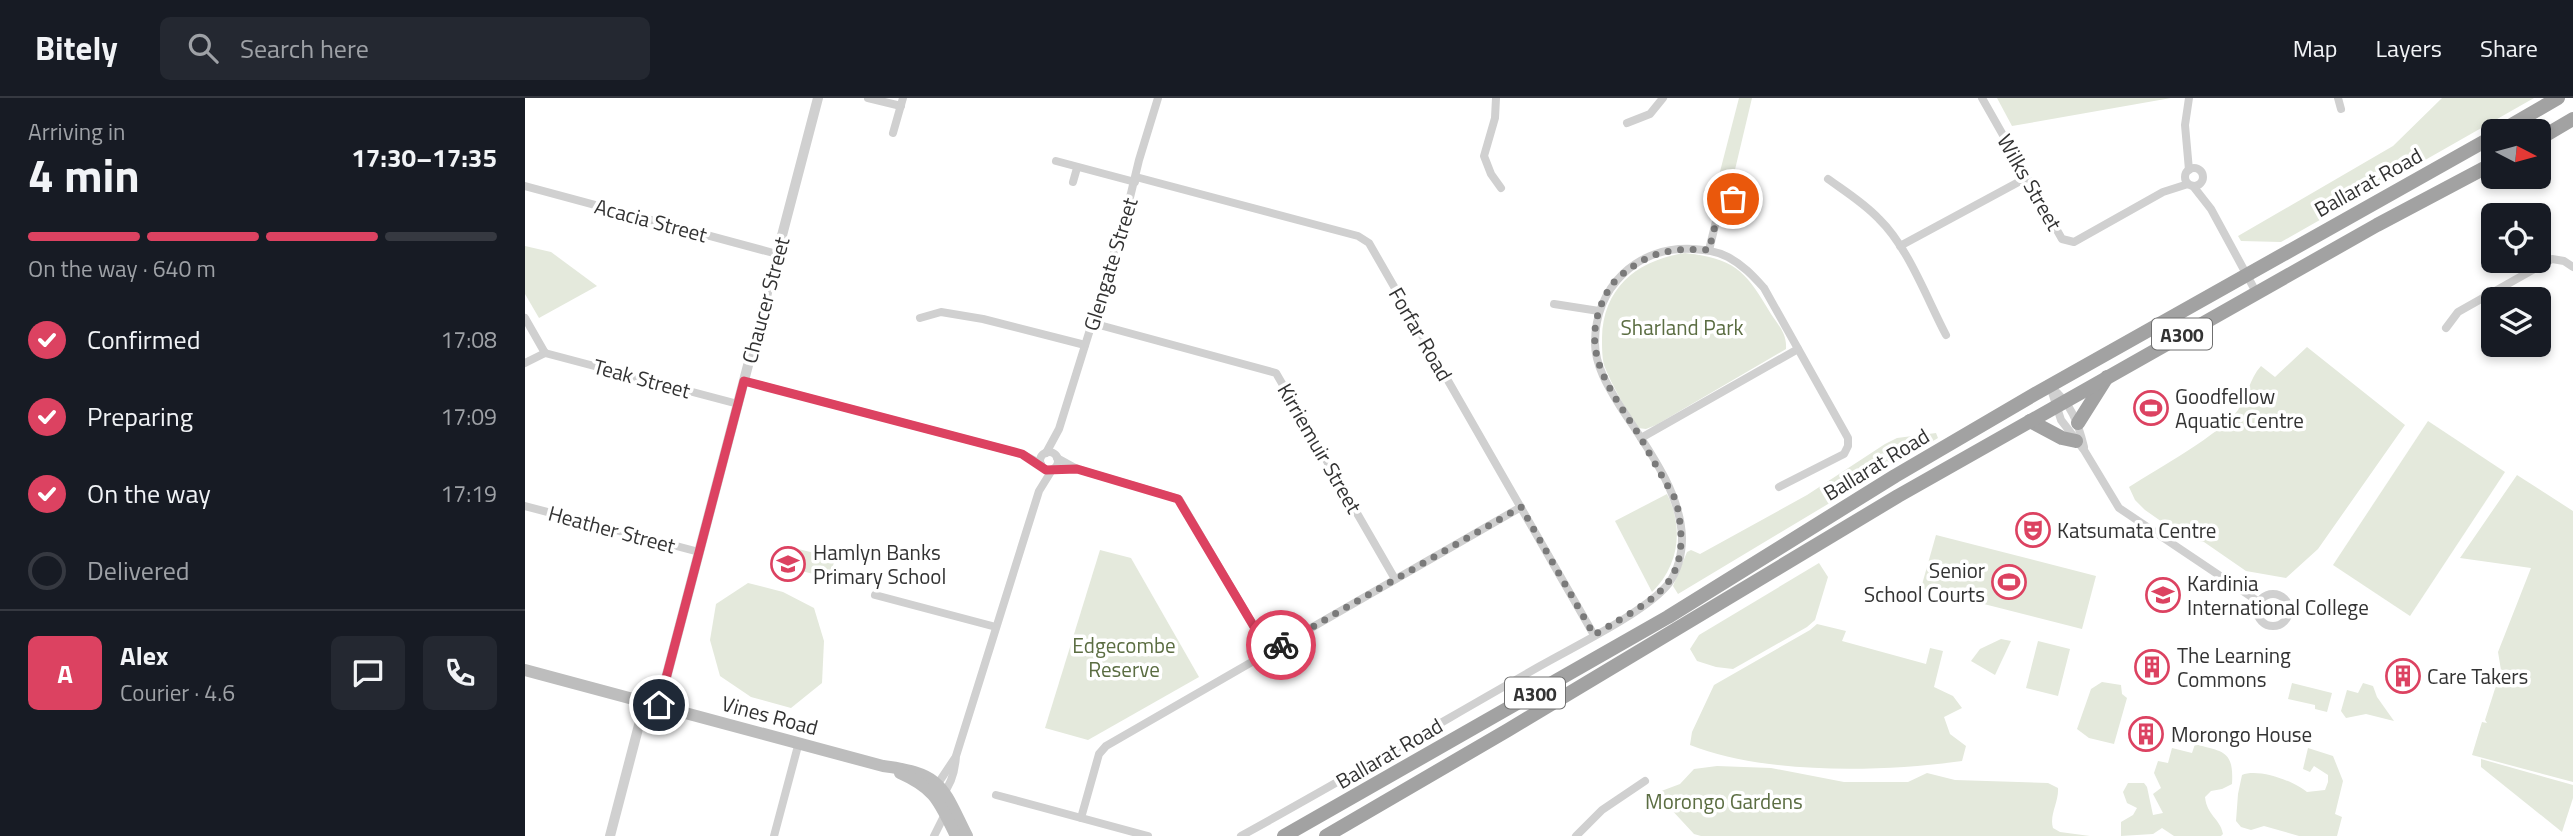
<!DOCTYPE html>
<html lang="en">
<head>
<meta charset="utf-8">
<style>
	body { margin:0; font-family:"Titillium Web",sans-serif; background:#242831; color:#f1f3f6; height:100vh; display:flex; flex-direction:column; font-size:26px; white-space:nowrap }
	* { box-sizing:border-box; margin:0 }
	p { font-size:23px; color:#9ea1a6 }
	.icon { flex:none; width:38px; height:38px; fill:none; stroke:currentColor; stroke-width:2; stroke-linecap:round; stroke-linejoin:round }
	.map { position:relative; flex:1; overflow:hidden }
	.side { display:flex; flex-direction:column; background:#171b24; width:525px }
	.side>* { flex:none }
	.needle { width:46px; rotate:96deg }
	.controls { position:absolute; left:1956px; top:21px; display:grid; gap:14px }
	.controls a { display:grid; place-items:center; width:70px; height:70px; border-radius:10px; background:#171b24; box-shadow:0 4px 10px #0003; font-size:35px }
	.pin { position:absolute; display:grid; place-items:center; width:60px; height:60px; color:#fff; margin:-30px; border:4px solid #fff; border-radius:50%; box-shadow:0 2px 7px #0007 }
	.courier { position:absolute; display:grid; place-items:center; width:70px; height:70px; margin:-35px; border:5px solid #dc4261; border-radius:50%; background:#fff; color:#222; box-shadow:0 2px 9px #0007 }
	.head em { font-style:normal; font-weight:700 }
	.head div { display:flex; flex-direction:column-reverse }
	.head { display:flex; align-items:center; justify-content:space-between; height:119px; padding:0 28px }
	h1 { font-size:46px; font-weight:700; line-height:52px }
	.bar { display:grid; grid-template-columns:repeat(4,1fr); gap:10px 7px; align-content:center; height:84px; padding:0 28px }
	.bar i { height:9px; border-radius:5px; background:#363941 }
	.bar .current { background:#dc4261 }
	.bar p { grid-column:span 4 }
	.line { display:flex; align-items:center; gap:18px; padding:0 28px; border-top:2px solid #363941 }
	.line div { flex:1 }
	.round { display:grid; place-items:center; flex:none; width:74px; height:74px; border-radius:10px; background:#242831 }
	ol { padding:0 28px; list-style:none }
	li { display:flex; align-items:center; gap:21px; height:77px }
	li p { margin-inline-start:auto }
	li .icon { padding:7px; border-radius:50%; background:#dc4261; color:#fff; stroke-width:4 }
	li:last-child { color:#9ea1a6 }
	li i { width:38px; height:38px; border:4px solid #363941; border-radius:50% }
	header { display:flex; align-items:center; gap:42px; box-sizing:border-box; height:98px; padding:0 35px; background:#171b24; border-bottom:2px solid #363941 }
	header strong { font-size:33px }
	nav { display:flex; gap:38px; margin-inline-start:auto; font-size:24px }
	.search { width:490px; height:63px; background:#242831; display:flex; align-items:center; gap:18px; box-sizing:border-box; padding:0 24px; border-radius:10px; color:#9ea1a6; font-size:26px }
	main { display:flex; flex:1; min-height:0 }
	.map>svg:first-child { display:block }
	.green { fill:#e4e9dc }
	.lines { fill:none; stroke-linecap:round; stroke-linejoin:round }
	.minor { stroke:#d0d0d0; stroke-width:8 }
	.tertiary { stroke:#d0d0d0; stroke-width:10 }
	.secondary { stroke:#bdbdbd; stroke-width:12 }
	.trunk { stroke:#a2a2a2; stroke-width:14 }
	.done { stroke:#7a7a7a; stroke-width:7; stroke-dasharray:0 12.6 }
	.route { stroke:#dc4261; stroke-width:9 }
	.labels { text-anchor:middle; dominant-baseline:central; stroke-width:7; stroke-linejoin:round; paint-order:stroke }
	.shield { fill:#fff; stroke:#707070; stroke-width:2 }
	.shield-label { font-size:19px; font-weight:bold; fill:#333 }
	.street-label { font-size:21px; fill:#333; stroke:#fff }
	.park-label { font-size:21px; fill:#5b6d42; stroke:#fff }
	.poi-label { font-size:21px; fill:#333; stroke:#fff; text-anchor:start }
</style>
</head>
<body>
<header>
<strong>Bitely</strong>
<div class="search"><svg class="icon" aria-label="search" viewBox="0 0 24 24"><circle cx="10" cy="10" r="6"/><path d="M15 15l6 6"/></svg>Search here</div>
<nav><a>Map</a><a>Layers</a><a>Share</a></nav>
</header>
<main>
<section class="side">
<div class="head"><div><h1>4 min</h1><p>Arriving in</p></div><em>17:30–17:35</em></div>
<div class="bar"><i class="current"></i><i class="current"></i><i class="current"></i><i></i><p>On the way · 640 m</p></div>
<ol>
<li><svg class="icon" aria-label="check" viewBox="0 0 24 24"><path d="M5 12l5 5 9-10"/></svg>Confirmed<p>17:08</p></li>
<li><svg class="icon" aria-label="check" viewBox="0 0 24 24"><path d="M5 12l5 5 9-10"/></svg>Preparing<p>17:09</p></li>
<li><svg class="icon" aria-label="check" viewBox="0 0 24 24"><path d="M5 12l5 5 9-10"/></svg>On the way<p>17:19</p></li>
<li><i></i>Delivered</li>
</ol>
<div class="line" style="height:126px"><b class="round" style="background:#dc4261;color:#fff">A</b><div><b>Alex</b><p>Courier · 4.6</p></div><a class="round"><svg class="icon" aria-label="chat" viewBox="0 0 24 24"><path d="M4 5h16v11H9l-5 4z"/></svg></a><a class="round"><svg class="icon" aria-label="phone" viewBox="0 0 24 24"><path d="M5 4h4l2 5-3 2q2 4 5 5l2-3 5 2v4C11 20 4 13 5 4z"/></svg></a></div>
</section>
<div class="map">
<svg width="2048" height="738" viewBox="0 0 2048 738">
	<rect width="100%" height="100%" fill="#fff"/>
	<!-- green -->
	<g class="green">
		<path d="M 1214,0 L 1227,0 L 1208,80 L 1209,96 L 1190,93 Z"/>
		<path d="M 1472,0 L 1646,0 L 1487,28 Z"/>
		<path d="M 1917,0 L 2009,0 L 1756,144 L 1716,143 L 1713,138 L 1868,48 Z"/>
		<path d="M 0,148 L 26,154 L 72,188 L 14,220 L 0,196 Z"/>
		<path d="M 1160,155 C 1212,161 1221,174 1246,216 C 1254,228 1262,236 1261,251 L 1131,327 L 1121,331 L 1113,330 C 1102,313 1086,286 1079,267 C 1077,259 1077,248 1077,240 C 1078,189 1113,162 1160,155 Z"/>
		<path d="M 1782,249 L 1880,327 L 1793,451 L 1761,480 L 1721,473 L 1679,444 L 1660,440 L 1620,412 L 1610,402 L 1604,389 C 1632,371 1696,336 1713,312 C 1723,298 1724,281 1736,268 L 1750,279 Z"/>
		<path d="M 1903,323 L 1980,374 L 1885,518 L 1808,467 Z"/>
		<path d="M 1411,335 L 1413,340 L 1153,496 L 1148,488 L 1162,454 L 1166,452 L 1175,456 L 1282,397 L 1360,346 L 1372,340 Z"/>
		<path d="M 1992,377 L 2048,413 L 2048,684 L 1947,657 L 1957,624 L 1962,625 L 1960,622 L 1976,572 L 1973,554 L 2006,470 L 1935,460 Z"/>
		<path d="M 1142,396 C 1159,430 1154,468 1127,494 L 1090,423 Z"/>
		<path d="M 1411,437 L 1571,478 L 1557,531 L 1396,490 Z"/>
		<path d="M 269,450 L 310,460 L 305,480 L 264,470 Z"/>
		<path d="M 575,452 L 606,460 L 674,579 L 563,642 L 520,630 Z"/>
		<path d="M 1294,465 L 1303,479 L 1290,522 L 1282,529 L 1208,571 L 1191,569 L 1172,563 L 1165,551 L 1174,537 Z"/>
		<path d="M 223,485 L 258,494 L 289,510 L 299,543 L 297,585 L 266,610 L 226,599 L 195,578 L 185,542 L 191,506 Z"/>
		<path d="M 1292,526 L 1321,533 L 1317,543 L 1401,566 L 1405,550 L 1418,553 L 1409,589 L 1428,598 L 1437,610 L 1419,619 L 1425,636 L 1441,648 L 1437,663 C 1358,674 1240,677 1165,647 L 1167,634 L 1189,587 L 1285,532 Z"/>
		<path d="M 1476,541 L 1486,543 L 1470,577 L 1446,563 L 1455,551 Z"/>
		<path d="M 1513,543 L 1545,551 L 1533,598 L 1501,590 Z"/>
		<path d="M 1577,584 L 1596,587 L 1597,596 L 1602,600 L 1589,646 L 1564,640 L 1552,631 L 1566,591 Z"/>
		<path d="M 1767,585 L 1807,595 L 1802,614 L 1790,611 L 1790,607 L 1763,601 Z"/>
		<path d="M 1838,585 L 1848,588 L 1852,599 L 1869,623 L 1841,616 L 1821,620 L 1816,613 L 1822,592 L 1833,595 Z"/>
		<path d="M 1670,646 C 1698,654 1709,652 1707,686 L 1697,691 L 1686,693 L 1680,699 C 1682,718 1695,720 1698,736 L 1696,738 L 1649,738 L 1637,730 L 1628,736 L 1596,738 L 1596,724 L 1608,717 L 1612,710 L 1602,705 L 1598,694 L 1603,685 L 1619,685 L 1622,689 L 1628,717 L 1638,715 L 1628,696 L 1636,690 L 1629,675 L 1633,663 L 1643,665 L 1647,650 L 1667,655 Z"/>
		<path d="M 1783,650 L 1808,658 L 1818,683 L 1810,716 L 1817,719 L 1812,738 L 1774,738 L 1739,728 L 1726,732 L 1716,729 L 1711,723 L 1713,696 L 1717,677 C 1733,670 1769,683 1782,694 L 1800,692 L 1803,684 L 1803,677 L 1789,668 L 1785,674 L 1778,671 Z"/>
		<path d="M 1956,661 L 2048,687 L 2048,700 L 2037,734 L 1956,669 Z"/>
		<path d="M 1192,668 L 1246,670 L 1319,684 L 1383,684 L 1402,675 L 1430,682 L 1523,685 L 1533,690 C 1534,704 1524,717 1528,730 L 1535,734 L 1565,738 L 1176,738 L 1169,736 L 1131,695 L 1155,686 L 1169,671 Z"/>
	</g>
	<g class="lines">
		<!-- minor -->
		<g class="minor">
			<path d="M 343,0 L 376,8"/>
			<path d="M 971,0 L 970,20 L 959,58 L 966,76 L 976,90"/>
			<path d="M 1457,0 L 1537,141 L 1549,144 L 1638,94 L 1663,86"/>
			<path d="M 1813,0 L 1816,11"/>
			<path d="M 1102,25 L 1125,16 L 1138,0"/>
			<path d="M 368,35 L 378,0"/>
			<path d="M 531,63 L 610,84"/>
			<circle cx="1669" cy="79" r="9"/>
			<path d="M 1664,72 L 1660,27 L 1664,0"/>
			<path d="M 611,79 L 833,138 L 844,145 L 1069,537"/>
			<path d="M 1303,81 C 1321,94 1339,105 1354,121 C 1383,149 1402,201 1421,237"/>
			<path d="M 548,84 L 552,70"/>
			<path d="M 0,88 L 252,156"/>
			<path d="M 1668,88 L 1686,111 L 1731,194"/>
			<path d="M 1183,94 L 1196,103 L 1211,101"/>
			<path d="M 1375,148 L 1501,80"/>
			<path d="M 1184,152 L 1196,103"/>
			<path d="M 1029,206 L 1074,213"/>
			<path d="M 0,220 L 20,255"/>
			<path d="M 395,220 L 416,214 L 458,221 L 560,247"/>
			<path d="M 567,225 L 751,275 L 870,481"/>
			<path d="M 1921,230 L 1933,214 L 2027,161 L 2039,163 L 2048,169"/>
			<path d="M 20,255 L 213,306"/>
			<path d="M 0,265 L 20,255"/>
			<path d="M 219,283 L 497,356 L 516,366"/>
			<path d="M 1525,288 L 1536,322 L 1559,352 L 1594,410 L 1734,504"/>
			<path d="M 1526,289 C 1546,306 1553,324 1559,349"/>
			<path d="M 1116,340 L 1273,251"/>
			<circle cx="524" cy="363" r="9"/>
			<path d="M 521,355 L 534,331 L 601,116 L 614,62 L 633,0"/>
			<path d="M 532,360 L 552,371 L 654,401 L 744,554"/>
			<path d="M 0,408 L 174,454"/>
			<circle cx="1748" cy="512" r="16"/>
			<path d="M 350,497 L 471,529"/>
			<path d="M 410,690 L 430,660"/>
			<path d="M 417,697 C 427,686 430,673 431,658 L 514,393 L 527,372"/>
			<path d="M 471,697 L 623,738"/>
			<path d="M 556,720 L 574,656 L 581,648 L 996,409"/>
			<path d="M 249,738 L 274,644"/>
			<path d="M 409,738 L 420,716"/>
			<path d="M 716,738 C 816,683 915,625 1015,568 C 1048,549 1123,513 1144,485 C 1153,472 1157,456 1157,440 C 1156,393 1120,347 1095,308 C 1083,289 1070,267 1070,245 C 1070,189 1112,148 1168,151 C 1180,152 1192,153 1203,159 C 1218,167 1228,178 1239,190 L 1323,340 L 1323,348 L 1319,356 L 1254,389"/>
			<path d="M 1051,738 L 1077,712 L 1120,683"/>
		</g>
		<!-- tertiary -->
		<g class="tertiary">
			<path d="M 134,607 L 293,0"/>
			<path d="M 85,738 L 120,604"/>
		</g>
		<!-- secondary -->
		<g class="secondary">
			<path d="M 0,572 L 358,668 C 418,676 417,688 442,738"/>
			<path d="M 375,675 C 411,691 414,704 431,738"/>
		</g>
		<!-- trunk -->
		<g class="trunk">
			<path d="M 1976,33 L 2033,0"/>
			<path d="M 2014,41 L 2048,21"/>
			<path d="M 1505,323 L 1537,340 L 1551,343"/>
			<path d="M 1553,325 L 1582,279"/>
			<path d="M 759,738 L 1143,519 L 1370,378 L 1510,296 L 1969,38"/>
			<path d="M 801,738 L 983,632 L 1373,398 L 1852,127 L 1969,65"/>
		</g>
	</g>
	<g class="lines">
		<!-- done -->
		<path class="done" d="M 756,547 L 996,409 L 1069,537 C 1133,498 1170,487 1151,402 C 1139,382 1128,362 1117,342 C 1090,297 1054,259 1077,205 C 1081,195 1087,185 1095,178 C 1126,153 1145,150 1184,152 L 1196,103 L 1208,101"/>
		<!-- route -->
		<path class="route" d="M 134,607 L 219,283 L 497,356 L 521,372 L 552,371 L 653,401 L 744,554 L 756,547"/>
	</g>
	<!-- icons -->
	<defs>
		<g id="stadium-ring" transform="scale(1.75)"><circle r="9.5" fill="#fff" stroke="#dc4261" stroke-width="1.5"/><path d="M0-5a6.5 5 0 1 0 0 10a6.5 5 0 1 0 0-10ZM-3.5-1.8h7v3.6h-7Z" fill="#dc4261"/></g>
		<g id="theatre-ring" transform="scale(1.75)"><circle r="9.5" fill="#fff" stroke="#dc4261" stroke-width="1.5"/><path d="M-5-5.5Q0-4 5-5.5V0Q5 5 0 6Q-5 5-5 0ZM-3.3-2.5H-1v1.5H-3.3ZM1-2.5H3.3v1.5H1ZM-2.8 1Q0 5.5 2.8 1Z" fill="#dc4261"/></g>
		<g id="school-ring" transform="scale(1.75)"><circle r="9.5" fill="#fff" stroke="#dc4261" stroke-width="1.5"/><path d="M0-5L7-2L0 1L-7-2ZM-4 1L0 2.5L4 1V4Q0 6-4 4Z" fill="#dc4261"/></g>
		<g id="building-ring" transform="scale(1.75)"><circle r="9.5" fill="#fff" stroke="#dc4261" stroke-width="1.5"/><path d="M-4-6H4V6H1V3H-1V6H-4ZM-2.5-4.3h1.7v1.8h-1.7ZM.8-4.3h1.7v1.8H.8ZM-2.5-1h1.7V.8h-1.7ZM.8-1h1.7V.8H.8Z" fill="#dc4261"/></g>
	</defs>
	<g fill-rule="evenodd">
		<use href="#stadium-ring" x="1626" y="310"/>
		<use href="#theatre-ring" x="1508" y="432"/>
		<use href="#school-ring" x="263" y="466"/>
		<use href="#stadium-ring" x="1484" y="484"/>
		<use href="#school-ring" x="1638" y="497"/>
		<use href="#building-ring" x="1627" y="569"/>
		<use href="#building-ring" x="1878" y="578"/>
		<use href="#building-ring" x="1621" y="636"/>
	</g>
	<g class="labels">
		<!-- shield labels -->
		<g class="shield">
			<rect x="1627" y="220.5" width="60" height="31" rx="5"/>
			<rect x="980" y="579.5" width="60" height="31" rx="5"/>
		</g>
		<g class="shield-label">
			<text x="1657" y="236">A300</text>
			<text x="1010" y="595">A300</text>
		</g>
		<!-- street labels -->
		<g class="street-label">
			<text transform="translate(1505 84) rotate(60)">Wilks Street</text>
			<text transform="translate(1843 84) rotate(-29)">Ballarat Road</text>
			<text transform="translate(126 122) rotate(15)">Acacia Street</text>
			<text transform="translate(585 166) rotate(-73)">Glengate Street</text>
			<text transform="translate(240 202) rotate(-75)">Chaucer Street</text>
			<text transform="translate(896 236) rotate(60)">Forfar Road</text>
			<text transform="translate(117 280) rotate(15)">Teak Street</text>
			<text transform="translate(795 350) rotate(60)">Kirriemuir Street</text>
			<text transform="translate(1351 366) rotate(-31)">Ballarat Road</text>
			<text transform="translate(87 431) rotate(15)">Heather Street</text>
			<text transform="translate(245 617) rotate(15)">Vines Road</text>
			<text transform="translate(864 655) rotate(-30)">Ballarat Road</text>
		</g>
		<!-- park labels -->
		<g class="park-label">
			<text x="1157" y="229">Sharland Park</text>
			<text x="599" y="547">Edgecombe<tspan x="599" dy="24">Reserve</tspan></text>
			<text x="1199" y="703">Morongo Gardens</text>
		</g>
		<!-- poi labels -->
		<g class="poi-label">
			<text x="1650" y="298">Goodfellow<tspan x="1650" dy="24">Aquatic Centre</tspan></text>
			<text x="1532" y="432">Katsumata Centre</text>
			<text x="288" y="454">Hamlyn Banks<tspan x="288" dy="24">Primary School</tspan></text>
			<text x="1460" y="472" text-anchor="end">Senior<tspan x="1460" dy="24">School Courts</tspan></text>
			<text x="1662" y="485">Kardinia<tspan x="1662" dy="24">International College</tspan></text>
			<text x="1652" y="557">The Learning<tspan x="1652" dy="24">Commons</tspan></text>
			<text x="1902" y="578">Care Takers</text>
			<text x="1646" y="636">Morongo House</text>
		</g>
	</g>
</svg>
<div class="controls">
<a><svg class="needle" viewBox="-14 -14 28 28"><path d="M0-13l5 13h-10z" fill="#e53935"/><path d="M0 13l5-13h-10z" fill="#9ea1a6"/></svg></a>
<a><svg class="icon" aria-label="locate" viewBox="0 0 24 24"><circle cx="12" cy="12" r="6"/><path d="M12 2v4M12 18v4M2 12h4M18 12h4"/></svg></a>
<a><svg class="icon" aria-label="layers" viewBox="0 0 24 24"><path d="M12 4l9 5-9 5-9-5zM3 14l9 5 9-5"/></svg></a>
</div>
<div class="pin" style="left:1208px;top:101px;background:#ea580c"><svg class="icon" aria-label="bag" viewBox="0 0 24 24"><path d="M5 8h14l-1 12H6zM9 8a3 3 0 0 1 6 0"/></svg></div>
<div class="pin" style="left:134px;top:607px;background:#1f2937"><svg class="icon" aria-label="home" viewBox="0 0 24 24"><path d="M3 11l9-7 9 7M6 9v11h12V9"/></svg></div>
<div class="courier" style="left:756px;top:547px"><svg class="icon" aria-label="bike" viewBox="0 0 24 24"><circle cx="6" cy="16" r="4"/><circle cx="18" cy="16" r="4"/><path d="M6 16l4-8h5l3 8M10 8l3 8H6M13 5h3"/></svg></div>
</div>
</main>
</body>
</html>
